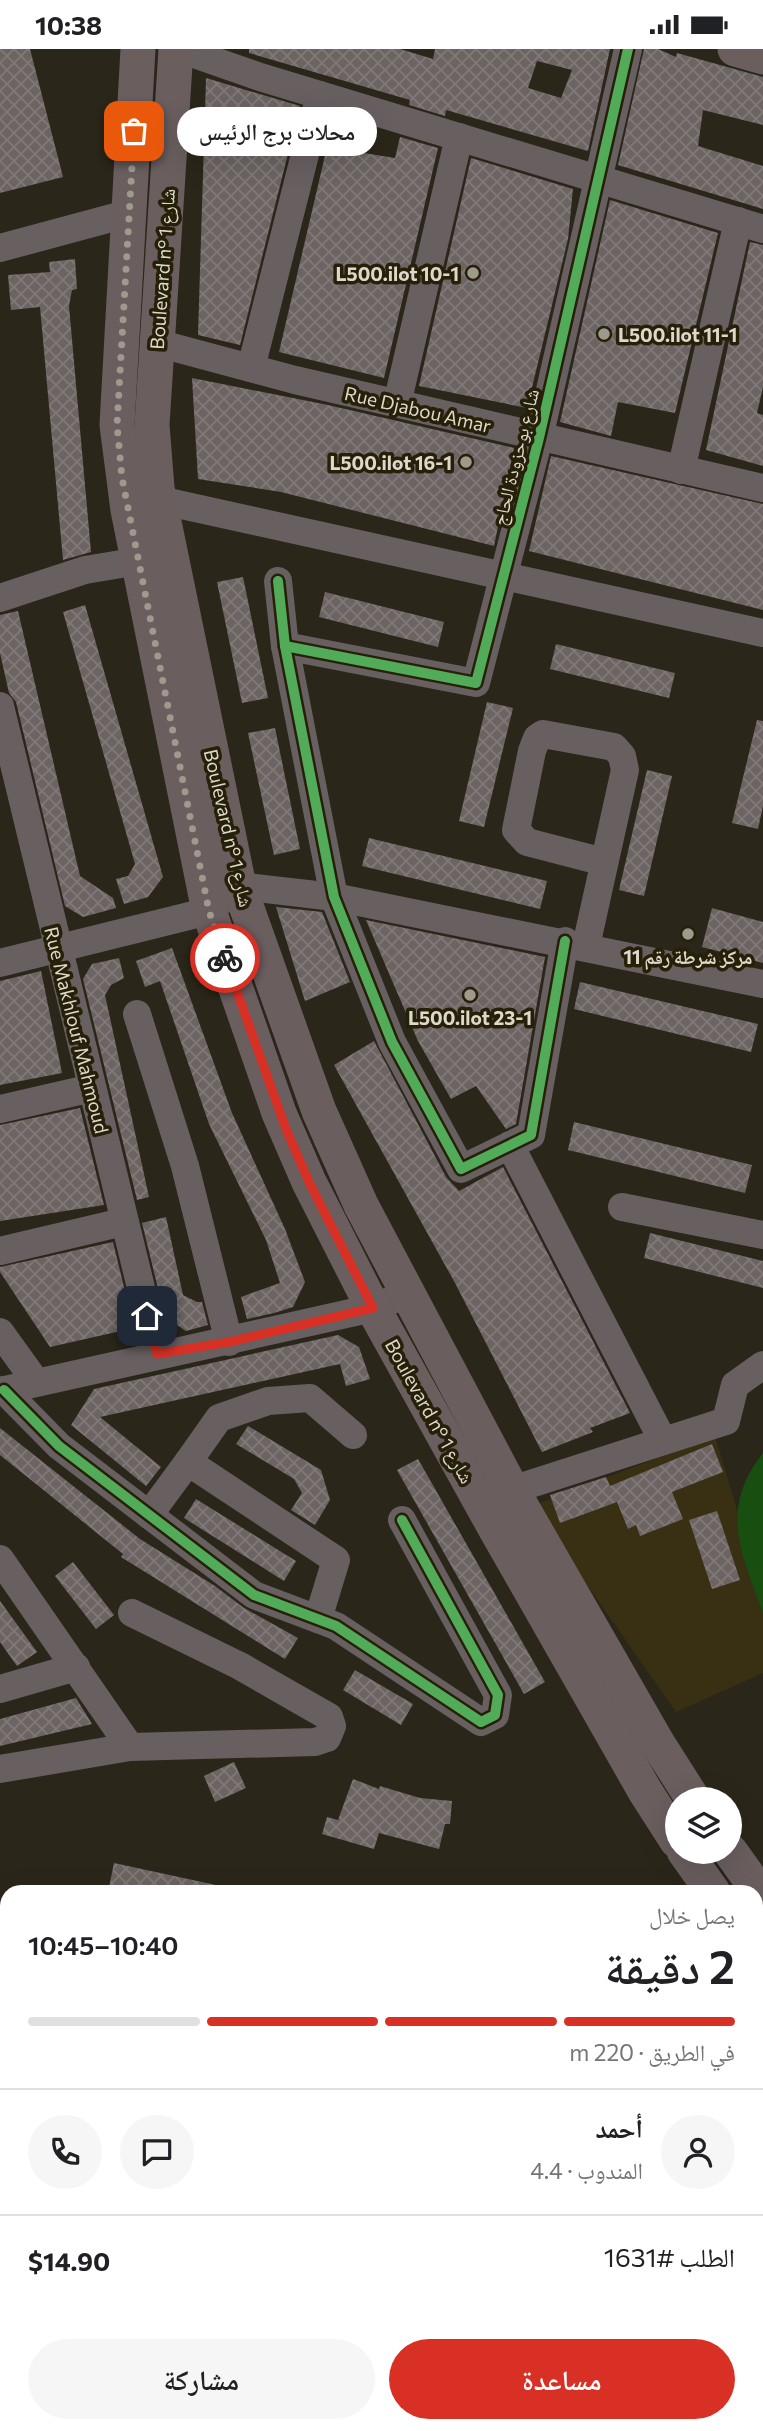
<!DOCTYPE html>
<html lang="ar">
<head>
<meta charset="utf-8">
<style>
	body { margin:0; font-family:Commissioner,"Noto Naskh Arabic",sans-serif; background:#f6f6f6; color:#202124; direction:rtl; height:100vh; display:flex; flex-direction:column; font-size:26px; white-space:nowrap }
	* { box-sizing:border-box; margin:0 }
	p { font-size:23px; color:#757577 }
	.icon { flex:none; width:38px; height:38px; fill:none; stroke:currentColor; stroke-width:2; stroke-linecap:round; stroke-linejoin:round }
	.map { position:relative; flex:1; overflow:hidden; direction:ltr }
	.side { position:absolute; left:0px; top:1836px; width:763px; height:548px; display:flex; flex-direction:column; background:#fff; border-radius:21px 21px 0 0; box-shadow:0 7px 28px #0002; direction:rtl }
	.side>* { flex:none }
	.tools { position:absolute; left:665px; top:1738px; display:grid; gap:14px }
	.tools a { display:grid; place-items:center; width:77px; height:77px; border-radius:50%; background:#fff; box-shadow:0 7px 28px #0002; font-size:35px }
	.pin { position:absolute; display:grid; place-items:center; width:60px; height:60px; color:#fff; margin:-30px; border-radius:14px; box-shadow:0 4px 10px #0006 }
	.courier { position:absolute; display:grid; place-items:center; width:70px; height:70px; margin:-35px; border:5px solid #d93025; border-radius:50%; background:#fff; color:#222; box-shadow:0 2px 9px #0007 }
	.bubble { position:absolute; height:49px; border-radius:24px; background:#fff; box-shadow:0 7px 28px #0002; font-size:23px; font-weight:600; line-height:49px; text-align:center; direction:rtl }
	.head em { font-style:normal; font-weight:600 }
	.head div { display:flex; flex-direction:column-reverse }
	.head { display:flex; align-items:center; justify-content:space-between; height:119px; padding:0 28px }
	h1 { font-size:46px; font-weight:600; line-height:52px }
	.bar { display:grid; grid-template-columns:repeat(4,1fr); gap:10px 7px; align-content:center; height:84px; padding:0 28px }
	.bar i { height:9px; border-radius:5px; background:#e0e0e0 }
	.bar .on { background:#d93025 }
	.bar p { grid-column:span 4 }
	.line { display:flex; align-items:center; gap:18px; padding:0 28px; border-top:2px solid #e0e0e0 }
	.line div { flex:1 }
	.round { display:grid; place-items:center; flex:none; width:74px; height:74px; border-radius:37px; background:#f6f6f6 }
	.cta { display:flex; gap:14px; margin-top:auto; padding:14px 28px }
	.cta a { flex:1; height:80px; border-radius:42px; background:#d93025; color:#fff; font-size:28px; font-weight:600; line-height:80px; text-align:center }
	.cta a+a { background:#f6f6f6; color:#202124 }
	.status { display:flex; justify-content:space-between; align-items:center; height:49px; padding:0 35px; background:#fff; direction:ltr }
	.status svg { height:19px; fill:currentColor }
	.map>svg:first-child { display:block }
	.built { fill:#393013 }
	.green { fill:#184e10 }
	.building { fill:url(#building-cross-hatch); fill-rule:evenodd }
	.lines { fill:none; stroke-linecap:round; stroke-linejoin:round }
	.minor { stroke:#685f61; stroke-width:28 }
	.major { stroke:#6a5e5f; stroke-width:35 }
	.cycleway-casing { stroke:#272009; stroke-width:15 }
	.cycleway { stroke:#51ab58; stroke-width:10 }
	.done { stroke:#9e9a8c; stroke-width:7; stroke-dasharray:0 12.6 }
	.route { stroke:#d93025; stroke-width:9 }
	.poi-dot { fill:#9e9a8c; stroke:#272009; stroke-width:2.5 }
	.labels { text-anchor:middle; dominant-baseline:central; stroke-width:7; stroke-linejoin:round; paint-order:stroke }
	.street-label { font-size:19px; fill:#dcd8ca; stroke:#272009 }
	.poi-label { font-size:19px; font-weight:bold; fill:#dcd8ca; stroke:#272009; text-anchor:end }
</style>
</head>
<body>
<div class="status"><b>10:38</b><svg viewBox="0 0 49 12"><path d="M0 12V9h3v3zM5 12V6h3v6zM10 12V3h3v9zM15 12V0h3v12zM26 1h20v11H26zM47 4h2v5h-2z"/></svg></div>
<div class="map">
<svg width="763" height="2382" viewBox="0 0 763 2382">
	<defs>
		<pattern id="building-cross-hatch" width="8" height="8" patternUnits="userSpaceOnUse" patternTransform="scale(1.75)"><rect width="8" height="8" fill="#6b6462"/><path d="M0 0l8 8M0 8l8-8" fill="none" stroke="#807977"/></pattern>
	</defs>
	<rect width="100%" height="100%" fill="#2a2619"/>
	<!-- built -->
	<path class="built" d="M 715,1387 L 763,1548 L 763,1624 L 676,1663 L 532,1457 Z"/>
	<!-- green -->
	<path class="green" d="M 763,1404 L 763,1564 C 742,1505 718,1461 763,1404 Z"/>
	<!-- building -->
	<g class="building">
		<path d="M 0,0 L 30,0 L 63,128 L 0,144 Z"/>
		<path d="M 249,0 L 400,0 L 433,10 L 435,0 L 610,0 L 588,102 L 446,61 L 445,67 L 409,56 L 410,51 L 249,4 ZM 537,12 L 572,21 L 561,49 L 528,39 Z"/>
		<path d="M 644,0 L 658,0 L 676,8 L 677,4 L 763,28 L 763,76 L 703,61 L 698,97 L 763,117 L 763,160 L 618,116 Z"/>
		<path d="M 206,29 L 300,57 L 240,296 L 198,286 Z"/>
		<path d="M 400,88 L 438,99 L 384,329 L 279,303 L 327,98 L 395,109 Z"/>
		<path d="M 471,109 L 573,140 L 568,190 L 527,359 L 419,337 Z"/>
		<path d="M 610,151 L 718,184 L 675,364 L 618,353 L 611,387 L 560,373 Z"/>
		<path d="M 750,193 L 763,196 L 763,338 L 757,364 L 763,366 L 763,417 L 706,401 Z"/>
		<path d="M 75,210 L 77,240 L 72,241 L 69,257 L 91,503 L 63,511 L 40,258 L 11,261 L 8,226 L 50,223 L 49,213 Z"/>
		<path d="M 192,329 L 328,356 L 514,399 L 494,497 L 281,443 L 198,430 Z"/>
		<path d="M 551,407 L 763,455 L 763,561 L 529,502 Z"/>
		<path d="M 243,528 L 268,649 L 242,654 L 217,533 Z"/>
		<path d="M 325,543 L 444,573 L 438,598 L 319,568 Z"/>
		<path d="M 85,556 L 163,828 L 148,848 L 124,855 L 116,830 L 128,827 L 135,815 L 63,563 Z"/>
		<path d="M 18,562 L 80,827 L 113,849 L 116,859 L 83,868 L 65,857 L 16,653 L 9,644 L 0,604 L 0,566 Z"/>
		<path d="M 556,595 L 675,624 L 669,649 L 550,620 Z"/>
		<path d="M 487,653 L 513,659 L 484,778 L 459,772 Z"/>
		<path d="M 757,671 L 763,672 L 763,757 L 758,780 L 732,774 Z"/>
		<path d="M 275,679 L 300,800 L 274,806 L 248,684 Z"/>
		<path d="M 647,721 L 672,727 L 644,847 L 619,841 Z"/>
		<path d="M 369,789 L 547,832 L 540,860 L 362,817 Z"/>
		<path d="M 276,858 L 322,863 L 350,933 L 305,952 Z"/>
		<path d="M 712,859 L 763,873 L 763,914 L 702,898 Z"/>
		<path d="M 366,871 L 545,908 L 516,1075 L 506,1080 L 476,1037 L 451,1050 L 418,992 Z"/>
		<path d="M 172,899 L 232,1064 L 285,1180 L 305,1233 L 293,1258 L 274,1264 L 247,1270 L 241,1248 L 280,1234 L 266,1191 L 209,1075 L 160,932 L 145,938 L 136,912 Z"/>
		<path d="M 119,909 L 124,929 L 111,936 L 105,946 L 149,1148 L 137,1151 L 83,930 L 92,915 Z"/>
		<path d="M 41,922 L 62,1024 L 0,1036 L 0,932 Z"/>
		<path d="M 580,933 L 758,975 L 751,1003 L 574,960 Z"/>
		<path d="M 374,992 L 446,1128 L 459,1142 L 503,1118 L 630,1364 L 590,1379 L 593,1383 L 542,1403 L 455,1234 L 334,1016 Z"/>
		<path d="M 80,1059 L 104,1156 L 0,1172 L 0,1076 Z"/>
		<path d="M 574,1073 L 752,1116 L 745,1144 L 568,1101 Z"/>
		<path d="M 166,1168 L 183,1246 L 197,1253 L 202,1253 L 208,1276 L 186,1282 L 165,1268 L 142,1174 Z"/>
		<path d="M 650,1184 L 763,1212 L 763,1239 L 644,1209 Z"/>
		<path d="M 113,1193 L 134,1279 L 50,1298 L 0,1223 L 0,1218 Z"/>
		<path d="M 338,1286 L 359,1298 L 370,1330 L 346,1337 L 340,1315 L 100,1368 L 161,1418 L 146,1437 L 71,1376 L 94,1340 Z"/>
		<path d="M 248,1377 L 321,1421 L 330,1451 L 315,1476 L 291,1461 L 302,1444 L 294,1430 L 236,1395 Z"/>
		<path d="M 0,1379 L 140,1490 L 215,1537 L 244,1559 L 298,1589 L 285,1610 L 121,1508 L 123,1505 L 0,1406 Z"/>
		<path d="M 712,1395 L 723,1423 L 672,1443 L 683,1470 L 640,1487 L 636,1476 L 628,1480 L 617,1453 L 560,1474 L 550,1446 L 606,1428 L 610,1437 Z"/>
		<path d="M 418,1410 L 545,1633 L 524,1645 L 397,1421 Z"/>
		<path d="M 196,1450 L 296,1512 L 284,1532 L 184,1469 Z"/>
		<path d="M 717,1462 L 740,1531 L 712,1540 L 689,1471 Z"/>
		<path d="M 73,1513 L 114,1566 L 96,1580 L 55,1527 Z"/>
		<path d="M 0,1552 L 37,1603 L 17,1617 L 0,1593 Z"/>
		<path d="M 355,1621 L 413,1655 L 401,1676 L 343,1641 Z"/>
		<path d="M 76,1649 L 92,1675 L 0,1697 L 0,1670 Z"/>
		<path d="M 234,1713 L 246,1739 L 215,1753 L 204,1727 Z"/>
		<path d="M 353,1730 L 379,1740 L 380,1737 L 420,1749 L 452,1752 L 450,1775 L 445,1775 L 439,1800 L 379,1784 L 374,1800 L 322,1785 L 327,1768 L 338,1771 Z"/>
		<path d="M 114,1814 L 216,1836 L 215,1843 L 108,1843 Z"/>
	</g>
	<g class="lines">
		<!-- minor -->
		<g class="minor">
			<path d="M 180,0 L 260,28 L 763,180"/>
			<path d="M 0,199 L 130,164"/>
			<path d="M 157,294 L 295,331 L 763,439"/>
			<path d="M 251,319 L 320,46"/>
			<path d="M 397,355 L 459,88"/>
			<path d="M 681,421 L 738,172"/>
			<path d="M 159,451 L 763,584"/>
			<path d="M 278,532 L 285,597 L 334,848 L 392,993 L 461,1120 L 531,1086 L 565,892"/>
			<path d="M 0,549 L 85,521 L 139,512"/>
			<path d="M 285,597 L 476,634 L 539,389 L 628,0"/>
			<path d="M 0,657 L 157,1305"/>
			<path d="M 586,897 L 625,721 L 622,707 L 614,698 L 543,685 L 537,689 L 532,702 L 516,781 L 527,793 L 604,813"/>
			<path d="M 0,914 L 209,862 L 239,837 L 334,848 L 763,935"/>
			<path d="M 137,965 L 185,1117 L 229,1293"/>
			<path d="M 0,1060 L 92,1039"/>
			<path d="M 510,1096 L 663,1392"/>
			<path d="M 622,1158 L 763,1186"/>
			<path d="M 0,1202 L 123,1173"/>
			<path d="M 0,1283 L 36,1333"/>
			<path d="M 4,1341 L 59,1397 L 254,1546 L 336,1577 L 481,1673 L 495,1666 L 498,1646 L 402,1471"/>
			<path d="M 0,1342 L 373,1259 L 392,1251"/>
			<path d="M 188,1413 L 219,1369 L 268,1352 L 310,1349 L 353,1386"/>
			<path d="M 512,1441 L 726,1372 L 735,1336 L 763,1316"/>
			<path d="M 149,1466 L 188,1413 L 336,1511 L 318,1570"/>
			<path d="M 0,1510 L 130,1698 L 0,1720"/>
			<path d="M 0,1640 L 76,1618"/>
			<path d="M 130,1698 L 315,1693 L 327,1689 L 332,1677 L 329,1668 L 240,1617 L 132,1564"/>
		</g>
		<!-- major -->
		<g class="major">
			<path d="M 138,0 L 117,376 L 128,461 L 209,862 L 279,1064 L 309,1133 L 373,1259 L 495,1479 L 645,1742 L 677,1792"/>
			<path d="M 176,0 L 152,376 L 157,439 L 239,837 L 319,1062 L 361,1156 L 512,1441 L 658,1695 L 693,1750"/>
			<path d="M 735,0 L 763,8"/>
			<path d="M 684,1802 L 713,1843"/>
			<path d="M 730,1802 L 763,1848"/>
			<path d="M 756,1896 L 763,1903"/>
		</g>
		<!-- cycleway casing -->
		<g class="cycleway-casing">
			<g id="cycleway">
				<path d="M 278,532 L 285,597 L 334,848 L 392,993 L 461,1120 L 531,1086 L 565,892"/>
				<path d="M 285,597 L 476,634 L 539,389 L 628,0"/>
				<path d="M 4,1341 L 59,1397 L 254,1546 L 336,1577 L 481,1673 L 495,1666 L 498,1646 L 402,1471"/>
			</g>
		</g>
		<!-- cycleway -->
		<use href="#cycleway" class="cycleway"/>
	</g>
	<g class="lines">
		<!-- done -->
		<path class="done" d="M 134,82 L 117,376 L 122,429 L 209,862 L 225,909"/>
		<!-- route -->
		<path class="route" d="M 147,1267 L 157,1305 L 229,1293 L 373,1259 L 309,1133 L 286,1080 L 225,909"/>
	</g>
	<!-- markers -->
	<g class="poi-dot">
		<circle cx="473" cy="224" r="7"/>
		<circle cx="604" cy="285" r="7"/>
		<circle cx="466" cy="413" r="7"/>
		<circle cx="688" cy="885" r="7"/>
		<circle cx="470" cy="946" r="7"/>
	</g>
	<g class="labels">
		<!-- street labels -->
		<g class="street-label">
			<text transform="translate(162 220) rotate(-86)">Boulevard n° شارع 1</text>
			<text transform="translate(418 360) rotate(13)">Rue Djabou Amar</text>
			<text transform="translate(515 408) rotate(-76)">شارع بوحزودة الحاج</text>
			<text transform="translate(229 779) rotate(77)">Boulevard n° شارع 1</text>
			<text transform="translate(77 981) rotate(76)">Rue Makhlouf Mahmoud</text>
			<text transform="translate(430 1362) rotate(61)">Boulevard n° شارع 1</text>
		</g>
		<!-- poi labels -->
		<g class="poi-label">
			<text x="459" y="224">L500.ilot 10-1</text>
			<text x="618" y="285" text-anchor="start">L500.ilot 11-1</text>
			<text x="452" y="413">L500.ilot 16-1</text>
			<text x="688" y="907" text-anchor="middle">مركز شرطة رقم 11</text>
			<text x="470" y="968" text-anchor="middle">L500.ilot 23-1</text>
		</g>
	</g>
</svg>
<div class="tools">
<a><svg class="icon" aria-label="layers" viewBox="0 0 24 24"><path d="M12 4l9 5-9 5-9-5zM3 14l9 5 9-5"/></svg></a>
</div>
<div class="pin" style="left:134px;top:82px;background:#ea580c"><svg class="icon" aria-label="bag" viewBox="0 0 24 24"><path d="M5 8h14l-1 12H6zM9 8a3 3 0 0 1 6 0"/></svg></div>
<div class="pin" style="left:147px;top:1267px;background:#1f2937"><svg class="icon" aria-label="home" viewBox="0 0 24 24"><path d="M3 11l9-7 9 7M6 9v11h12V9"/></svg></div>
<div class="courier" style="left:225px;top:909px"><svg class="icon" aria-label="bike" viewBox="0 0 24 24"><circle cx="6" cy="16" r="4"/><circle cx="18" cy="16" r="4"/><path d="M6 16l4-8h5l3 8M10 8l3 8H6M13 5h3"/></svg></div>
<div class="bubble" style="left:177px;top:58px;width:200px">محلات برج الرئيس</div>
<section class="side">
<div class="head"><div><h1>2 دقيقة</h1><p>يصل خلال</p></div><em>10:40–10:45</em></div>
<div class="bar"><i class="on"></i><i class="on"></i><i class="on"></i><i></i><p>في الطريق · 220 m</p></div>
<div class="line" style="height:126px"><a class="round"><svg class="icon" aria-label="person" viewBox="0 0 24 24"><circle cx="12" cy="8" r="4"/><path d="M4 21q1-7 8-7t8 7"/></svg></a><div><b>أحمد</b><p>المندوب · 4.4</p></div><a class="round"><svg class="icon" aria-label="chat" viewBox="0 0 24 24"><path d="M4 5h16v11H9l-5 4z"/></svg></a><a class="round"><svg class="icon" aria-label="phone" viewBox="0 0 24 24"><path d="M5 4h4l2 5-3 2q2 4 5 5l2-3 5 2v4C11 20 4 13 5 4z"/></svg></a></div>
<div class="line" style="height:91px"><div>الطلب #1631</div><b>$14.90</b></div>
<div class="cta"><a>مساعدة</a><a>مشاركة</a></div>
</section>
</div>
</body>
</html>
